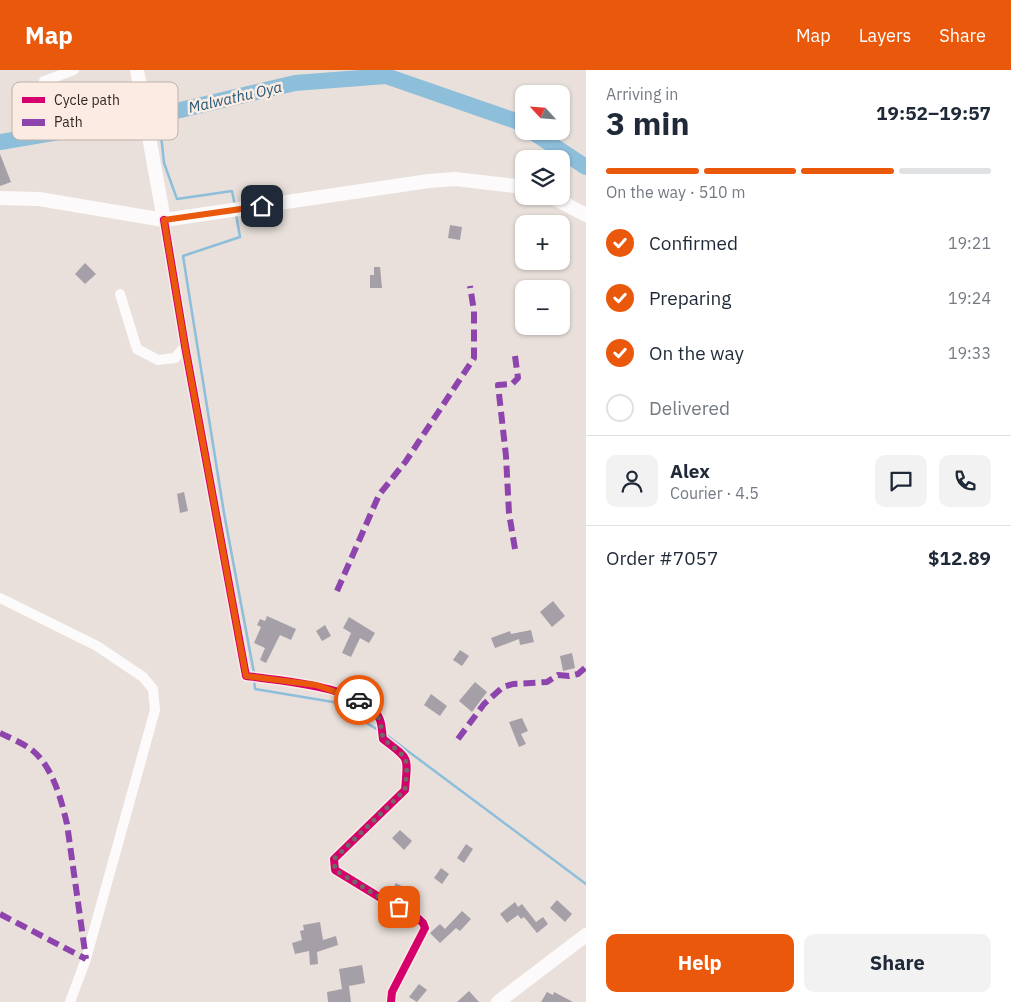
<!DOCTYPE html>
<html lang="en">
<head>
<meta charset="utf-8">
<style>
	body { margin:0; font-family:"IBM Plex Sans",sans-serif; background:#f2f2f3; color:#1f2937; height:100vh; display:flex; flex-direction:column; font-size:19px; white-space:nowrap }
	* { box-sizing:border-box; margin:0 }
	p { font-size:16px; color:#747a83 }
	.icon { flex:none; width:28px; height:28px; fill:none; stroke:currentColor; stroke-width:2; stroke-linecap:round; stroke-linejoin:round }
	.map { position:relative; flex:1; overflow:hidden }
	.sheet { display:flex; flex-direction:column; background:#fff; width:425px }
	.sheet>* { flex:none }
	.needle { width:32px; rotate:296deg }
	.buttons { position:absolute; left:515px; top:15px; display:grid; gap:10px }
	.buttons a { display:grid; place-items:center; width:55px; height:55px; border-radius:10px; background:#fff; box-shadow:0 1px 4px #0004; font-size:25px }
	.pin { position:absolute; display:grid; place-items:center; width:42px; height:42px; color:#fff; margin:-21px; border-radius:10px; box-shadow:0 2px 8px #0006 }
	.courier { position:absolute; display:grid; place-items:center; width:50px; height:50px; margin:-25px; border:4px solid #ea580c; border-radius:50%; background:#fff; color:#222; box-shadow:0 1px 6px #0007 }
	.headline em { font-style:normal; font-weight:700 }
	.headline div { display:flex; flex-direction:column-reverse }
	.headline { display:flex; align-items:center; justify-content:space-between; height:85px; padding:0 20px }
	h1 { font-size:32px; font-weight:700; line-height:38px }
	.bar { display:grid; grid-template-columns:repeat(4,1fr); gap:8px 5px; align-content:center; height:60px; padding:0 20px }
	.bar i { height:6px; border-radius:4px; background:#e0e1e3 }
	.bar .on { background:#ea580c }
	.bar p { grid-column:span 4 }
	.line { display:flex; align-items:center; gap:12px; padding:0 20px; border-top:1px solid #e0e1e3 }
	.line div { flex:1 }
	.round { display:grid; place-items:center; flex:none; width:52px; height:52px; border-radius:10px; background:#f2f2f3 }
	ol { padding:0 20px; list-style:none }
	li { display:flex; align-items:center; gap:15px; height:55px }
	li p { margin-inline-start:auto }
	li .icon { padding:5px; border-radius:50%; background:#ea580c; color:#fff; stroke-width:4 }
	li:last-child { color:#747a83 }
	li i { width:28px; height:28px; border:2px solid #e0e1e3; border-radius:50% }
	.primary-button { display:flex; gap:10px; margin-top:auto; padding:10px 20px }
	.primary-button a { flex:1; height:58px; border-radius:10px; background:#ea580c; color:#fff; font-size:20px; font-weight:700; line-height:58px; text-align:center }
	.primary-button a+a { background:#f2f2f3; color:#1f2937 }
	header { display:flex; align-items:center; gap:30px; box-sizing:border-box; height:70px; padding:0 25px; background:#ea580c; color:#fff }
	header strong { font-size:24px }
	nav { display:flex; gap:28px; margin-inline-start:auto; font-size:18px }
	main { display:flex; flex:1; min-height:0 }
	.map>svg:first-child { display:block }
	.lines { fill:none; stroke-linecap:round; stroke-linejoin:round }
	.stream { stroke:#8dbeda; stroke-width:2.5 }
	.river { stroke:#8dbeda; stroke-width:16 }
	.building { fill:#a59fa8 }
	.minor { stroke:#fcfafa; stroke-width:10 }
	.major { stroke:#fcfafa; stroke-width:14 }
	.quiet { stroke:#8e44ad; stroke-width:6; stroke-dasharray:12 6; stroke-linecap:butt }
	.cycleway-casing { stroke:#fcebe2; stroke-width:11 }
	.cycleway { stroke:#d6006c; stroke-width:8 }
	.done { stroke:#706965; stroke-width:5; stroke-dasharray:0 9 }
	.route { stroke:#ea580c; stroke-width:6 }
	.labels { text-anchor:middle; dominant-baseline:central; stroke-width:5; stroke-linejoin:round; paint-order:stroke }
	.water-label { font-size:15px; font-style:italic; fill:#1f5875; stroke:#fcebe2 }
	.key { fill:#fcebe2; stroke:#beb1aa; stroke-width:1 }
	.key-label { font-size:14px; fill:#2f2926 }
</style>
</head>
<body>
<header>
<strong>Map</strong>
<nav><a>Map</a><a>Layers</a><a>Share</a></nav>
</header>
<main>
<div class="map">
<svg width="586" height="932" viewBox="0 0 586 932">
	<rect width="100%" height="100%" fill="#e9e0db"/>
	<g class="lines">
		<!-- stream -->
		<g class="stream">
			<path d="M 159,45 L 164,93 L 177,129 L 232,121 L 235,136"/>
			<path d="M 236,144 L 240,167 L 183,186 L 224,443 L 254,603"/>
			<path d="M 254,609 L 255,619 L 333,632 L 378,660"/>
			<path d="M 385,664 L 586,814"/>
		</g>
		<!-- river -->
		<g class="river">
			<path d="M 531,61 L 586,97"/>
			<path d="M 0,72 L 159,45 L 295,13 L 386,6 L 516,51 L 524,56"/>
		</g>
	</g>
	<!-- building -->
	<g class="building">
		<path d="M 0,84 L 11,112 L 0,116 Z"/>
		<path d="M 450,155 L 462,157 L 460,170 L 448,168 Z"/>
		<path d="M 85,193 L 96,204 L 85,214 L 75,204 Z"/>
		<path d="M 374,197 L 380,197 L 382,218 L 370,218 L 370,205 L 374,205 Z"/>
		<path d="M 184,422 L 188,441 L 180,443 L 177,424 Z"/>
		<path d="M 553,531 L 565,546 L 552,557 L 540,542 Z"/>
		<path d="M 267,546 L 296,559 L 291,570 L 280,565 L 266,593 L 260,590 L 265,578 L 254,573 L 261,557 L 257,555 L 260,549 L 265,551 Z"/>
		<path d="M 349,547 L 375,563 L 369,573 L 360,568 L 351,587 L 342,583 L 351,563 L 343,558 Z"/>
		<path d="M 325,555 L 331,566 L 322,571 L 316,561 Z"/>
		<path d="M 531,560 L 534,572 L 520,575 L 519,569 L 495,578 L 491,568 L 510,561 L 511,564 Z"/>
		<path d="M 460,580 L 469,586 L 462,596 L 453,590 Z"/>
		<path d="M 572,583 L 575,598 L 563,601 L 560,586 Z"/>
		<path d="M 475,612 L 487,622 L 472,642 L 459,631 Z"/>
		<path d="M 431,624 L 447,636 L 440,646 L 424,635 Z"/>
		<path d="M 522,648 L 528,661 L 521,664 L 526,674 L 519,677 L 509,652 Z"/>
		<path d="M 400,760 L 412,771 L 404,780 L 392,768 Z"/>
		<path d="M 466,774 L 473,779 L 464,793 L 457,788 Z"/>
		<path d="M 441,798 L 449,804 L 442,814 L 434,808 Z"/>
		<path d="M 396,813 L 405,818 L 398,829 L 389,825 Z"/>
		<path d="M 557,830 L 572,844 L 565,852 L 550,838 Z"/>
		<path d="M 515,832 L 518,837 L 522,834 L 536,852 L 543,847 L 548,854 L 537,863 L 524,847 L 521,849 L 518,845 L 507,853 L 500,844 Z"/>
		<path d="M 462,841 L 471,849 L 460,861 L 456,858 L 440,873 L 430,863 L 440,854 L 445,859 Z"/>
		<path d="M 320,852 L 323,870 L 336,866 L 338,875 L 317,882 L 318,894 L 310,895 L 309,881 L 295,884 L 292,873 L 302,870 L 300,861 L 304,860 L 303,855 Z"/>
		<path d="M 362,895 L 365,913 L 349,916 L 351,932 L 328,932 L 327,922 L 342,919 L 339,899 Z"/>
		<path d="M 419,914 L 427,920 L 417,932 L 409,927 Z"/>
		<path d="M 469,921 L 479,932 L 457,932 Z"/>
		<path d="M 547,922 L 553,925 L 554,922 L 573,932 L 541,932 Z"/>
	</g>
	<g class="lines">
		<!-- minor -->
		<g class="minor">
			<path d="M 44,11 L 74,0"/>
			<path d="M 164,150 L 185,276 L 246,606 C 276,610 369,617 380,650 C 382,655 382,663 383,669 C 410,690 408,685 405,720 L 334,789 L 335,800 L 389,833 L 409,840 L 423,853 L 425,858 L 392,922 L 391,932"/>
			<path d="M 120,224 L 137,279 L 158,290 L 175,288 L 185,276"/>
			<path d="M 0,528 L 97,576 L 143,607 L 153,619 L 155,640 L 86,889 L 70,932"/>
		</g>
		<!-- major -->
		<g class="major">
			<path d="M 137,0 L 164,150"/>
			<path d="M 550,126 L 586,145"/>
			<path d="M 0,128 L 39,129 L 164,150 L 429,111 L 455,109 L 524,117"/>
			<path d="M 498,932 L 586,865"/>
		</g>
		<!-- quiet -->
		<g class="quiet">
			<path d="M 515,479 L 509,443 L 506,386 L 498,315 L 512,314 L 518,308 L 515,286"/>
			<path d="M 337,521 L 379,425 L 406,391 L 474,288 L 474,241 L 470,216"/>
			<path d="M 0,663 C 10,668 23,673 32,680 C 53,697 61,729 67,754 L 86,889"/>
			<path d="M 458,669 L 484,634 L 503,617 L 513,614 L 547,612 L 558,605 L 569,606 L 578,604 L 586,597"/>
			<path d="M 0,844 L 86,889"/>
		</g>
		<!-- cycleway casing -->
		<g class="cycleway-casing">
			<path id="cycleway" d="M 164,150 L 185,276 L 246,606 C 276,610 369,617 380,650 C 382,655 382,663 383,669 C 410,690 408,685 405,720 L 334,789 L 335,800 L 389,833 L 409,840 L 423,853 L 425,858 L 392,922 L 391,932"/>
		</g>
		<!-- cycleway -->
		<use href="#cycleway" class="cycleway"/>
	</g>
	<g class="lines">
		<!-- done -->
		<path class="done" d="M 359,630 C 379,641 380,648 383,669 C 410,690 408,686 405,720 L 334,789 L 335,800 L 389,833 L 399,837"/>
		<!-- route -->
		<path class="route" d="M 262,136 L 164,150 L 185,276 L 246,606 L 316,615 L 359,630"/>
	</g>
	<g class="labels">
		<!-- water labels -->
		<g class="water-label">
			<text transform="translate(235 27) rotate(-13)">Malwathu Oya</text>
		</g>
	</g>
	<!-- legend -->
	<rect x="12" y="12" width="166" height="58" rx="8" class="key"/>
	<rect x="22" y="27" width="23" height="6" fill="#d6006c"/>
	<rect x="22" y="49" width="23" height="7" fill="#8e44ad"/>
	<g class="key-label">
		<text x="54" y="35">Cycle path</text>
		<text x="54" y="57">Path</text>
	</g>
</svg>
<div class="buttons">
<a><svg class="needle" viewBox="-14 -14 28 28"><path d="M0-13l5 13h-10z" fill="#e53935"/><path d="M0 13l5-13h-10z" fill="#747a83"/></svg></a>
<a><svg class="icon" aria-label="layers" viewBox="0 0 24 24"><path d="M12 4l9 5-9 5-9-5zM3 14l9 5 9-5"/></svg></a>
<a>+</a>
<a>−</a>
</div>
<div class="pin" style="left:399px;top:837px;background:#ea580c"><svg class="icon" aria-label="bag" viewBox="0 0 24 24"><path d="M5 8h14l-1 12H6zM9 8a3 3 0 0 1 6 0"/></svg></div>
<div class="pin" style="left:262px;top:136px;background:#1f2937"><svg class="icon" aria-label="home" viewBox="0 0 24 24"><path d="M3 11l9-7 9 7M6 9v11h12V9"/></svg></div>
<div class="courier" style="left:359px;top:630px"><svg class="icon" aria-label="car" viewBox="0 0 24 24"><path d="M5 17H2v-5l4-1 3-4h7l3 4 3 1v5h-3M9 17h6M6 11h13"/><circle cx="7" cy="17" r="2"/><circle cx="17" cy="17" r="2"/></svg></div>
</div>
<section class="sheet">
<div class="headline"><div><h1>3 min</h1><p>Arriving in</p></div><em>19:52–19:57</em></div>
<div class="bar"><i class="on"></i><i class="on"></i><i class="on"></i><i></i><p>On the way · 510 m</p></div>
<ol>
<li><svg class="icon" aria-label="check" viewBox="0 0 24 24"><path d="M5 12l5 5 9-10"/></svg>Confirmed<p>19:21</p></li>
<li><svg class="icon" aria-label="check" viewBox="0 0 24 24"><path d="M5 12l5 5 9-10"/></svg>Preparing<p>19:24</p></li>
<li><svg class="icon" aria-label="check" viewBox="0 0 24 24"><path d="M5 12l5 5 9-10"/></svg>On the way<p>19:33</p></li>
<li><i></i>Delivered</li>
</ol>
<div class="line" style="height:90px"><a class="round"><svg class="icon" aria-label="person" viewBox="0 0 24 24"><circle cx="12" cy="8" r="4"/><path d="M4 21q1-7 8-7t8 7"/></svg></a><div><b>Alex</b><p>Courier · 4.5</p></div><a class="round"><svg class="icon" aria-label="chat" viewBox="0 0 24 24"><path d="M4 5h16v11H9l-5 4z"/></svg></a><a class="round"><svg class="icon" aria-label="phone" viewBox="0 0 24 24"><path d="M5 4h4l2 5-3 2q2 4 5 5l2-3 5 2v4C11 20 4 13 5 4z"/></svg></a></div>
<div class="line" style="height:65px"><div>Order #7057</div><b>$12.89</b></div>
<div class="primary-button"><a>Help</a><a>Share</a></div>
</section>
</main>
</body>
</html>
